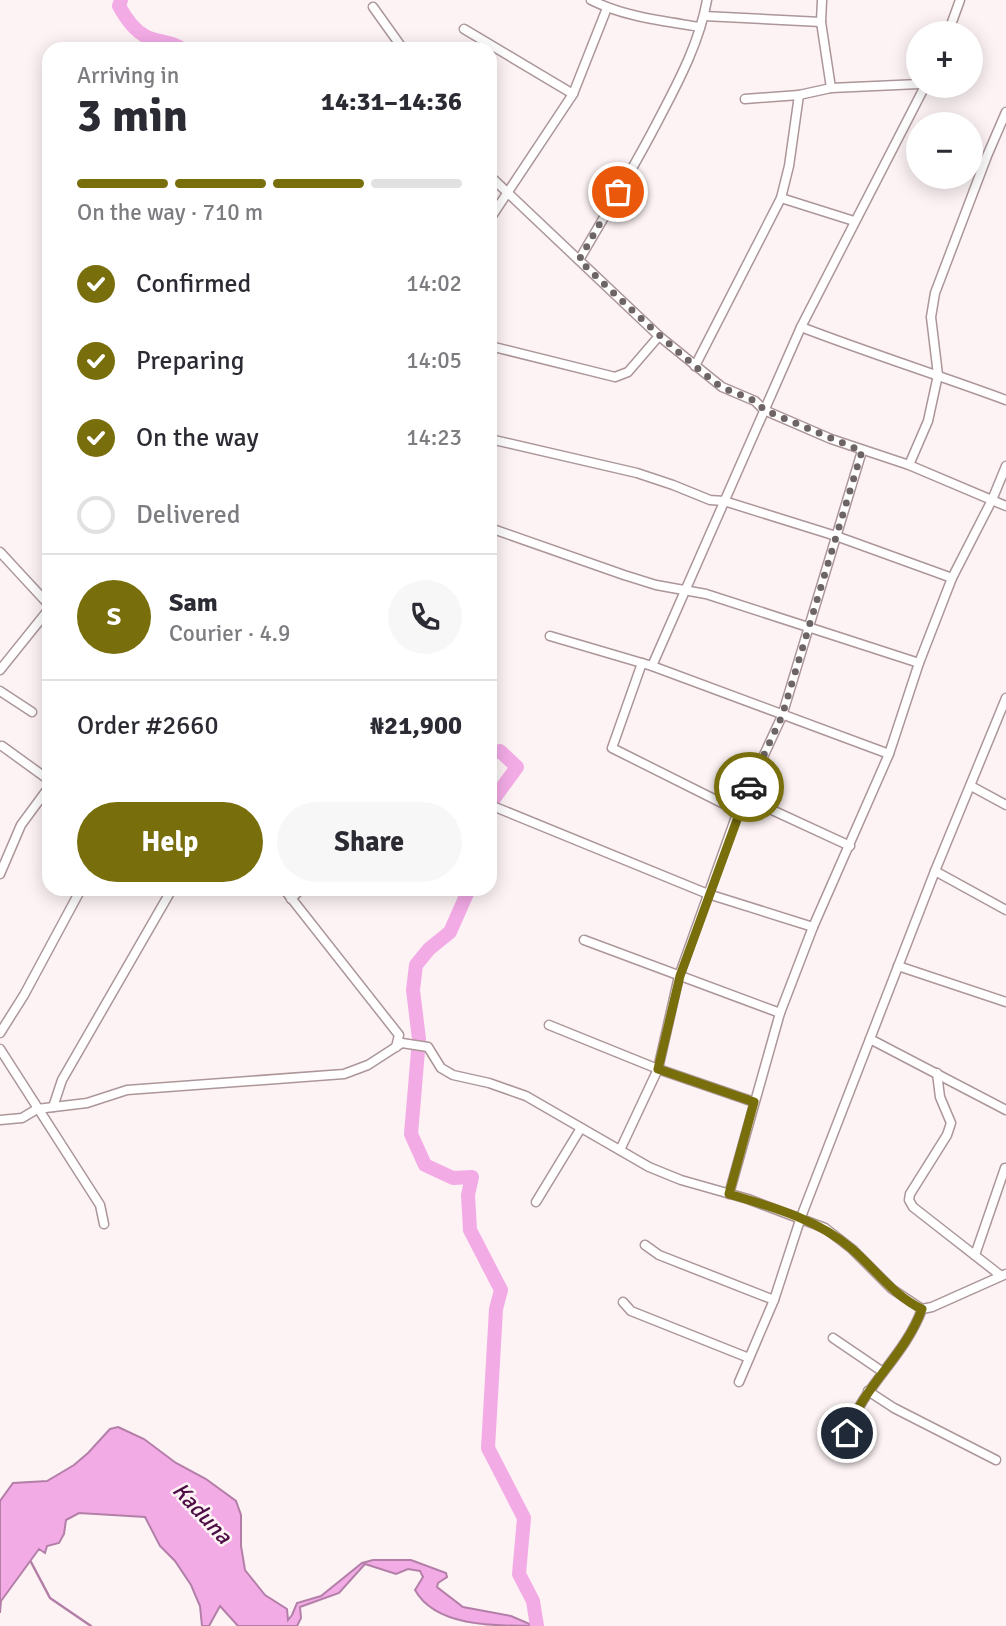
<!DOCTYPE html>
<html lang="en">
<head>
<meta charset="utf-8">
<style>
	body { margin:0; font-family:Signika,sans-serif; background:#f7f7f7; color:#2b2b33; height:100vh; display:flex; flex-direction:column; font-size:26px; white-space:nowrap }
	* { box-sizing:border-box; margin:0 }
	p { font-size:23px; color:#7c7c81 }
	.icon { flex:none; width:38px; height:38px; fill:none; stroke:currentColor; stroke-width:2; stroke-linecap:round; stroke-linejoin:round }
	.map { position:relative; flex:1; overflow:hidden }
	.drawer { position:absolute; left:42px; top:42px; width:455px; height:854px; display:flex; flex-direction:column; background:#fff; border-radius:21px; box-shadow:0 4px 18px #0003 }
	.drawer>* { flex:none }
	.buttons { position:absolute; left:906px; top:21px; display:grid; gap:14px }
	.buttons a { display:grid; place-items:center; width:77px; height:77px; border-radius:50%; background:#fff; box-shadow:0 4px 18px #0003; font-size:35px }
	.pin { position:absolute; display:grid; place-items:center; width:60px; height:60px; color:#fff; margin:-30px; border:4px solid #fff; border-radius:50%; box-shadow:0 2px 7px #0007 }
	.courier { position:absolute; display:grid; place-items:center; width:70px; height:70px; margin:-35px; border:5px solid #786e0b; border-radius:50%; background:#fff; color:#222; box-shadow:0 2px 9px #0007 }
	.head em { font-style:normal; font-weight:700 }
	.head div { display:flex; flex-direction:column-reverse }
	.head { display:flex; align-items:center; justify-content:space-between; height:119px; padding:0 35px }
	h1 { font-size:46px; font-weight:700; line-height:52px }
	.bar { display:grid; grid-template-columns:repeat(4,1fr); gap:10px 7px; align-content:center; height:84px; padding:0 35px }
	.bar i { height:9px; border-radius:5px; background:#e1e1e2 }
	.bar .current { background:#786e0b }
	.bar p { grid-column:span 4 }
	.line { display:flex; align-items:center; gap:18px; padding:0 35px; border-top:2px solid #e1e1e2 }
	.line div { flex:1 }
	.round { display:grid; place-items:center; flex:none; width:74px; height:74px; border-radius:37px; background:#f7f7f7 }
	ol { padding:0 35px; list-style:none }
	li { display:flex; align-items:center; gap:21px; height:77px }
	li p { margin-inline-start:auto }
	li .icon { padding:7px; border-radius:50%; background:#786e0b; color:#fff; stroke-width:4 }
	li:last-child { color:#7c7c81 }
	li i { width:38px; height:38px; border:4px solid #e1e1e2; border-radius:50% }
	.button { display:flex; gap:14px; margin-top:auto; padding:14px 35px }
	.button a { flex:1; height:80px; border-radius:42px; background:#786e0b; color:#fff; font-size:28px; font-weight:700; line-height:80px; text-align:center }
	.button a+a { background:#f7f7f7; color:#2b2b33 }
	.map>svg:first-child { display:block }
	.water { fill:#f3abe6; stroke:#b37fa8; stroke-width:2 }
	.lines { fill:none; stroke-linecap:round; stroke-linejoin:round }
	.stream { stroke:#b37fa8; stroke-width:2.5 }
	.river { stroke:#f3abe6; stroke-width:14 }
	.minor-casing { stroke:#ac9699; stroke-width:11 }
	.minor { stroke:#fff; stroke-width:8 }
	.done { stroke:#6d6465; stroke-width:7; stroke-dasharray:0 12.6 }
	.route { stroke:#786e0b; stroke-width:9 }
	.labels { text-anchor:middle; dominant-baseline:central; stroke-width:5; stroke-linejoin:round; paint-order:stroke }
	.water-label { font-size:23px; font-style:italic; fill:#4c0e44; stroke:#fdf3f4 }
</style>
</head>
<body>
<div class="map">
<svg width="1006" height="1626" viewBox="0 0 1006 1626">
	<rect width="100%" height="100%" fill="#fdf3f4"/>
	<!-- water -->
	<path class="water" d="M 118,1427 L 144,1439 L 176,1463 L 206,1479 L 236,1501 L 241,1515 L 241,1546 L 245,1570 L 265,1595 L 287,1609 L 288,1620 L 292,1615 L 297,1603 L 321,1596 L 362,1563 L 373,1560 L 411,1560 L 446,1573 L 447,1577 L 438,1583 L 437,1587 L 463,1607 L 511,1616 L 534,1626 C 491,1626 435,1626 415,1590 L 423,1577 L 420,1571 L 408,1569 L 396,1574 L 365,1564 L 339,1593 L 300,1607 L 301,1618 L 297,1626 L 238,1626 L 220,1606 L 209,1626 L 202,1626 L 200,1606 L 191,1585 L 175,1561 L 160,1546 L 145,1517 L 79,1513 L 66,1520 L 64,1534 L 59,1543 L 47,1546 L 45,1553 L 39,1549 L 1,1601 L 0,1613 L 0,1501 L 13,1483 L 47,1481 L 74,1465 L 88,1453 L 110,1429 Z"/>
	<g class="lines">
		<!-- stream -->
		<path class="stream" d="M 31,1562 L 50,1598 L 91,1626"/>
		<!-- river -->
		<g class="river">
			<path d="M 121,0 L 119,6 C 125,17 134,30 145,36 C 156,43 171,40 182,49"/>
			<path d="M 490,754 L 500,751 L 517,767 L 490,804"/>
			<path d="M 469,889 L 450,932 L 429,949 L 416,965 L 413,990 L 419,1039 L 411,1134 L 425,1165 L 453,1178 L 472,1177 L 468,1195 L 470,1230 L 501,1290 L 496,1309 L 488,1448 L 524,1518 L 519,1574 L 533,1601 L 537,1626"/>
		</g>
		<!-- minor casing -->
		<g class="minor-casing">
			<g id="minor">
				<path d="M 591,0 C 625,17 663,21 700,27"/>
				<path d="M 822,0 L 821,22 L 831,88"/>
				<path d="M 373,7 L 403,49"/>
				<path d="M 704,16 L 821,22"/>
				<path d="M 464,29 L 573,94"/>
				<path d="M 948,33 L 960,0"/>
				<path d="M 745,99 L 799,95 L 831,88 L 919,84"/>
				<path d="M 490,176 L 659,336 L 722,387 L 755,401 L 764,410 L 831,439 L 909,465 L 1006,506"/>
				<path d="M 781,198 L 854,221"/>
				<path d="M 490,219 L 573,94 L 607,8"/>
				<path d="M 579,260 C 607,212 636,164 661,115 C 680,79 700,40 707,0"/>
				<path d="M 801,327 C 869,353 938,375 1006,400"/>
				<path d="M 490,346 L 615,377 L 628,372 L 659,336"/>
				<path d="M 695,366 L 781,198 L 789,166 L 799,95"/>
				<path d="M 490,439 L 637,473 L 673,485 L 710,500 L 724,501 L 836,536 L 952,578"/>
				<path d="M 909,465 L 928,421 L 938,375 L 931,317 L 935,293 L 987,156 L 1006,112"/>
				<path d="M 490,528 L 624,575 L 656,585 L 706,594 L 919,663"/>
				<path d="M 0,552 L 49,605"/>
				<path d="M 550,636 L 652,666 L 889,754"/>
				<path d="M 642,663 L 612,748 L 738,811"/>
				<path d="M 652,666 L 801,327 L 925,86"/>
				<path d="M 0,670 L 49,609"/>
				<path d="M 0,691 L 32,712"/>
				<path d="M 2,746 L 49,780"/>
				<path d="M 971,786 L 1006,805"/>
				<path d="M 744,797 L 850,846"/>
				<path d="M 495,807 L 708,894 L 813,927"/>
				<path d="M 935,871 L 1006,910"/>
				<path d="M 0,874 L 21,825 L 49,787"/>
				<path d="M 284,889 L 399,1035 L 396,1047"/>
				<path d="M 291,899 L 301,889"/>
				<path d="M 584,940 L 780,1013"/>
				<path d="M 898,966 L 1006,1002"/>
				<path d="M 549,1025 L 658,1069 L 754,1102"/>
				<path d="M 0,1033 L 24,995 L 81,889"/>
				<path d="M 870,1039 L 1006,1110"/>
				<path d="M 0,1049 L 100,1205 L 104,1224"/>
				<path d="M 937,1073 L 940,1097 L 951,1123 L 947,1135 L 910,1194 L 909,1200 L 913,1207 L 1000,1275"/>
				<path d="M 53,1107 L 62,1080 L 172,889"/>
				<path d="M 0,1120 L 22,1118 L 37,1109 L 87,1103 L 127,1090 L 344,1074 L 368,1065 L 402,1043 L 428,1047 L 441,1068 L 453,1075 L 489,1083 L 526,1096 L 649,1167 L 681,1180 L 748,1199 L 825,1228 L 852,1249 L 892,1289 L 922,1309 L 932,1307 L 1006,1274"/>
				<path d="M 620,1150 L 658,1069 L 679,976 L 738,811 L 782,716 L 862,451"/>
				<path d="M 729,1194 L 780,1013 L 813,927 L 889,754 L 919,663 L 952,578 L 992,500 L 1006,466"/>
				<path d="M 536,1202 L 581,1128"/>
				<path d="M 645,1245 L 659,1255 L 774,1300"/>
				<path d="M 975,1255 L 1005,1168"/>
				<path d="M 623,1302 L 631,1311 L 749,1358"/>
				<path d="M 833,1338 L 883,1372"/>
				<path d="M 739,1382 L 774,1300 L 801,1217 L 935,871 L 1006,698"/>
				<path d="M 868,1391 L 894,1408 L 996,1460"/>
				<path d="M 847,1433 C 863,1386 905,1356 922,1309"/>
			</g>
		</g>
		<!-- minor -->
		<use href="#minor" class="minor"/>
	</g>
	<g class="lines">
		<!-- done -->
		<path class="done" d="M 618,192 L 579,260 C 624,303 668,345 717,384 C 731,394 753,395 764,410 L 862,451 L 782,716 L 749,787"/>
		<!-- route -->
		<path class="route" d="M 749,787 L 680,976 L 658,1069 L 754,1102 L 729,1194 C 772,1207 817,1219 852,1249 C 875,1269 894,1296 922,1309 C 905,1356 863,1386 847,1433"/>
	</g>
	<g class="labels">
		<!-- water labels -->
		<g class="water-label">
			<text transform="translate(202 1513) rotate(47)">Kaduna</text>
		</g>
	</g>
</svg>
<div class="buttons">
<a>+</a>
<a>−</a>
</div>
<div class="pin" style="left:618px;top:192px;background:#ea580c"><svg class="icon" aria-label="bag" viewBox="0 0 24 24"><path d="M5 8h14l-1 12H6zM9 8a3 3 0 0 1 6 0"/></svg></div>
<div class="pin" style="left:847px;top:1433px;background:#1f2937"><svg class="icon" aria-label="home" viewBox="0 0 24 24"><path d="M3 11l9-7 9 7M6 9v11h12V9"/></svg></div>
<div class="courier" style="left:749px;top:787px"><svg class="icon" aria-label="car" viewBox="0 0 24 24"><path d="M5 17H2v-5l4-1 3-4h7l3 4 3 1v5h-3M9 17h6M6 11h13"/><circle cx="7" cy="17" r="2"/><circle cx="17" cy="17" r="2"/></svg></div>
<section class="drawer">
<div class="head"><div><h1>3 min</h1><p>Arriving in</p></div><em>14:31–14:36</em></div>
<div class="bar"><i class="current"></i><i class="current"></i><i class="current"></i><i></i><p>On the way · 710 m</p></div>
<ol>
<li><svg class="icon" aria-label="check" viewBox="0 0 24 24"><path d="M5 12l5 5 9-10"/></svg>Confirmed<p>14:02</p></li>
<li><svg class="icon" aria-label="check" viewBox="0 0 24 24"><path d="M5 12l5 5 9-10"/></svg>Preparing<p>14:05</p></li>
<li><svg class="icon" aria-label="check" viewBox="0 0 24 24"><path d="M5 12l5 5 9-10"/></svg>On the way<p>14:23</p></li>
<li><i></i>Delivered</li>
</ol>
<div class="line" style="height:126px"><b class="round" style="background:#786e0b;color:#fff">S</b><div><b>Sam</b><p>Courier · 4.9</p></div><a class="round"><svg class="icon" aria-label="phone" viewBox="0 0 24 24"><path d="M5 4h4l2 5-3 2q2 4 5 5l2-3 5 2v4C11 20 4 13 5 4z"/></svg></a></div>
<div class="line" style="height:91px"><div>Order #2660</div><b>₦21,900</b></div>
<div class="button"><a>Help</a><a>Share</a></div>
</section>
</div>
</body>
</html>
